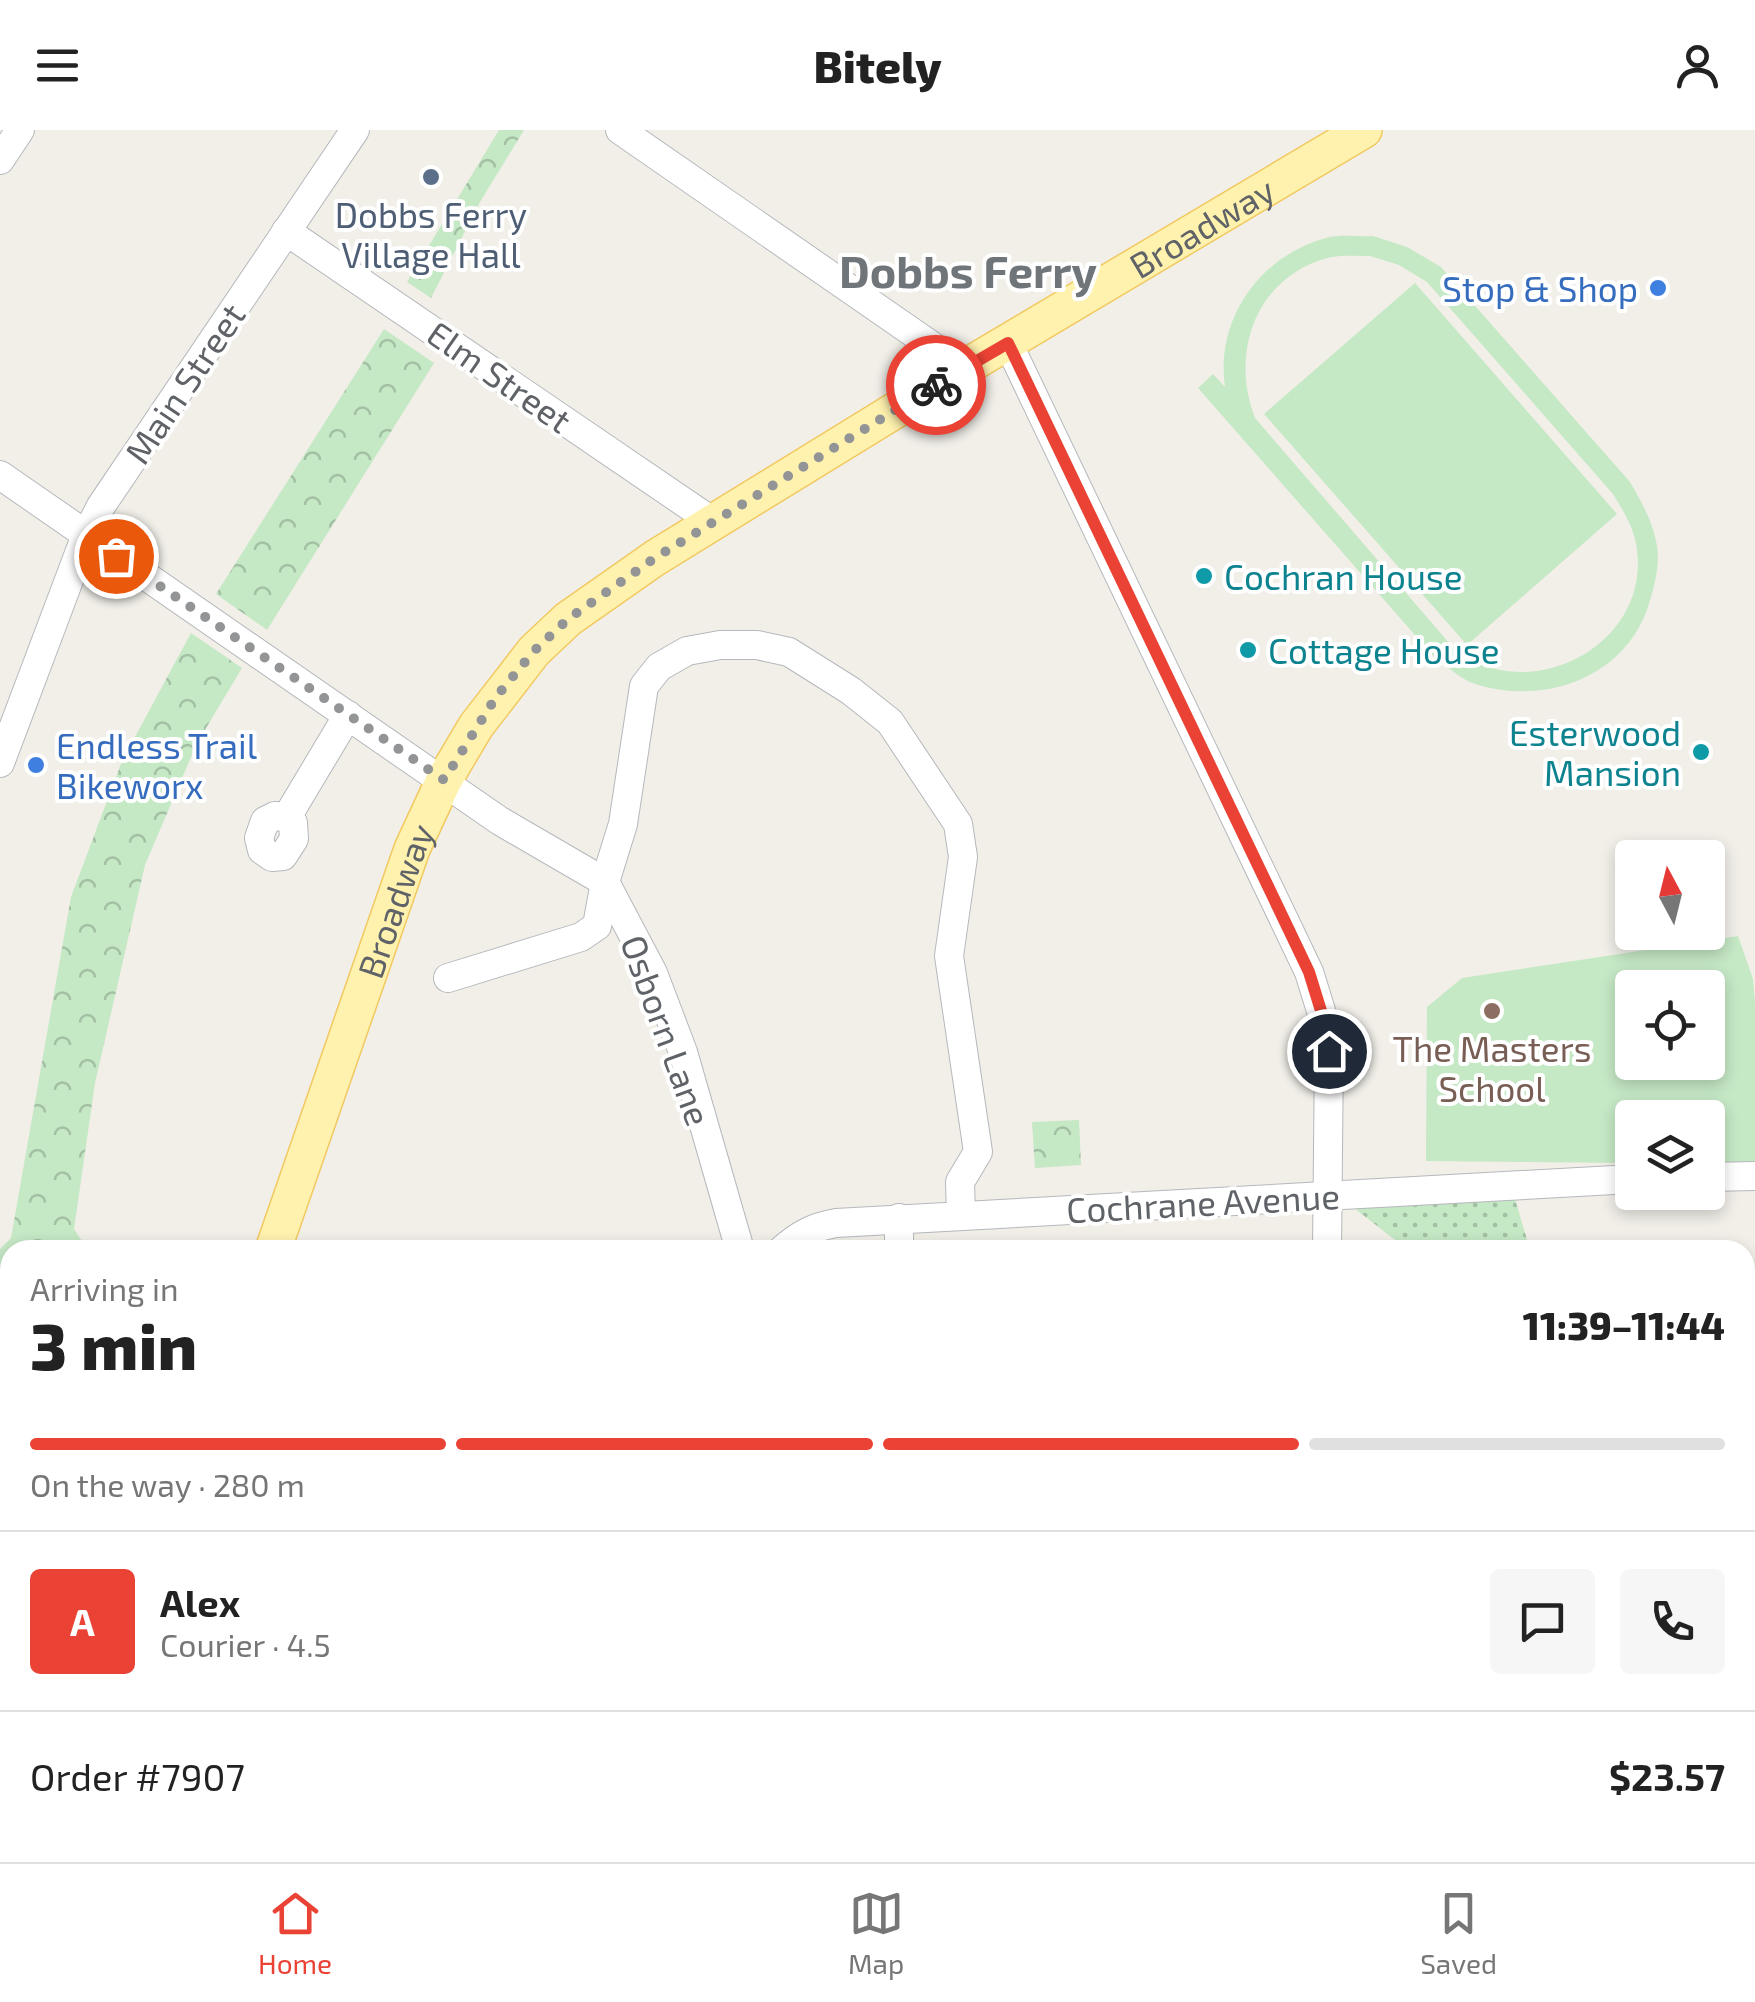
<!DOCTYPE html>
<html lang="en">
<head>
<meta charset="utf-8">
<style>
	body { margin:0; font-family:"Exo 2",sans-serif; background:#f6f6f6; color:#222; height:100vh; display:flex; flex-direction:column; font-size:38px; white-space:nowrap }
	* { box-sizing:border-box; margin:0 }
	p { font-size:32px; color:#767676 }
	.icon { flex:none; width:55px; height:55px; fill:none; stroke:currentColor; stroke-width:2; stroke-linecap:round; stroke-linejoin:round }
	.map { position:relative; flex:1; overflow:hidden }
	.details { position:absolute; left:0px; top:1110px; width:1755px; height:622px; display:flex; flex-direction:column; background:#fff; border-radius:30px 30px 0 0; box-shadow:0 5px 15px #0003 }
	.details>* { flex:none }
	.needle { width:65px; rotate:353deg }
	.tools { position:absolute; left:1615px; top:710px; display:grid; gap:20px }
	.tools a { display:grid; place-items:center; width:110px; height:110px; border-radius:10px; background:#fff; box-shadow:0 5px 15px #0003; font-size:50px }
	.pin { position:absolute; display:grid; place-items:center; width:85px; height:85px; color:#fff; margin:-42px; border:5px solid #fff; border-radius:50%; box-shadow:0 2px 10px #0007 }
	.courier { position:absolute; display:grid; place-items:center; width:100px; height:100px; margin:-50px; border:8px solid #ea4335; border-radius:50%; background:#fff; color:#222; box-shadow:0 2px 12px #0007 }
	.headline em { font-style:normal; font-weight:800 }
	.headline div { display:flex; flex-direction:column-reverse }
	.headline { display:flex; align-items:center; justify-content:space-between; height:170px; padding:0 30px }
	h1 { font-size:65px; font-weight:800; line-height:75px }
	.bar { display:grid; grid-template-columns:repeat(4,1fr); gap:15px 10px; align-content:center; height:120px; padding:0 30px }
	.bar i { height:12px; border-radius:8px; background:#e0e0e0 }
	.bar .selected { background:#ea4335 }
	.bar p { grid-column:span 4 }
	.line { display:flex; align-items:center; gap:25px; padding:0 30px; border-top:2px solid #e0e0e0 }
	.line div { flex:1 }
	.round { display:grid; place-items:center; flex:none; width:105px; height:105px; border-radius:10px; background:#f6f6f6 }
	header { display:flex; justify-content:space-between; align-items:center; height:130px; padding:0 30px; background:#fff; font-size:45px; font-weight:800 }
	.menu { display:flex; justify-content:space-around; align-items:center; height:140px; border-top:2px solid #e0e0e0; background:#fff; font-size:28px; color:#767676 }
	.menu a { display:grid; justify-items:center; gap:5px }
	.menu .selected { color:#ea4335 }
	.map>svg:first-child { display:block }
	.grass { fill:url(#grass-dots) }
	.park { fill:url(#park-crowns) }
	.garden { fill:#c5e8c5; fill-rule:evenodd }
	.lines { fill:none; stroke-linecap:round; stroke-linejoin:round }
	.minor-casing { stroke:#b5b8bc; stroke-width:30 }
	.major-casing { stroke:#f2c960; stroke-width:38 }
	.minor { stroke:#fff; stroke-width:28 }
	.major { stroke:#fff2af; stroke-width:35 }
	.done { stroke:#929495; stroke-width:10; stroke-dasharray:0 18 }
	.route { stroke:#ea4335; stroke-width:12 }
	.service-dot { fill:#5c6f8a; stroke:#fff; stroke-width:4 }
	.shop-dot { fill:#3f7fe0; stroke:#fff; stroke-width:4 }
	.culture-dot { fill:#0f9aa8; stroke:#fff; stroke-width:4 }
	.education-dot { fill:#8d6e63; stroke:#fff; stroke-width:4 }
	.labels { text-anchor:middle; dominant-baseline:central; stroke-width:8; stroke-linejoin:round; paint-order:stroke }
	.service-label { font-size:35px; fill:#4e5e75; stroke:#fff }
	.street-label { font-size:35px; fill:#5f6368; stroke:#fff }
	.shop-label { font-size:35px; fill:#366cbe; stroke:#fff; text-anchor:end }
	.culture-label { font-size:35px; fill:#0d838f; stroke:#fff; text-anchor:start }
	.education-label { font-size:35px; fill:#785e54; stroke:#fff }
	.district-label { font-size:45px; font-weight:bold; fill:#70757a; stroke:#fff }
</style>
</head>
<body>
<header><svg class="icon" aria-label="menu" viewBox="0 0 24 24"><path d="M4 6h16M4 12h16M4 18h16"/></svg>Bitely<svg class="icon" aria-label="person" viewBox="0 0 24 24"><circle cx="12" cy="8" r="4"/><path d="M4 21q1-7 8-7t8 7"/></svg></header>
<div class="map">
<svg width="1755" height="1732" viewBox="0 0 1755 1732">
	<defs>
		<pattern id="grass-dots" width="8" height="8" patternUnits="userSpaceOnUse" patternTransform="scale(2.5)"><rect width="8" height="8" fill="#c5e8c5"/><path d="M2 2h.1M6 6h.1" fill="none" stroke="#a3c0a4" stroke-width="1.8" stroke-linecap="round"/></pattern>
		<pattern id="park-crowns" width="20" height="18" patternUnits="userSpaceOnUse" patternTransform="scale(2.5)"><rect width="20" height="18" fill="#c5e8c5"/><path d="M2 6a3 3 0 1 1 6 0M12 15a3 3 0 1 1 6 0" fill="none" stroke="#a3c0a4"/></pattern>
	</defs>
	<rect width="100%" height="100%" fill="#f1efe8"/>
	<!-- grass -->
	<path class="grass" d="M 1515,1069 L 1530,1120 L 1408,1120 L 1354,1078 Z"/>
	<!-- park -->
	<g class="park">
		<path d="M 499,0 L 524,0 L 480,72 L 431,168 L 407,152 Z"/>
		<path d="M 384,199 L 434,233 L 267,500 L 216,464 Z"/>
		<path d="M 191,503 L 242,538 L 197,613 L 145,735 L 95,953 L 74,1099 L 88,1120 L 10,1120 L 10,1206 L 0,1204 L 0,1119 L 11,1108 L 71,767 L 122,631 Z"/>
		<path d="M 1079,990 L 1081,1035 L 1035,1038 L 1032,992 Z"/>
		<path d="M 0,1253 L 10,1254 L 10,1474 L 0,1485 Z"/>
	</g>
	<!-- garden -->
	<g class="garden">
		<path d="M 1373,106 L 1407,117 L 1441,137 L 1630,352 C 1642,373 1653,392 1657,416 C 1660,436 1654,458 1648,477 C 1624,548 1544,576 1475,554 C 1462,550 1448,537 1436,529 L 1198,258 L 1213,244 L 1225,257 C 1215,189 1260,126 1326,108 C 1340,104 1358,107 1373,106 ZM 1370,126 L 1399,135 L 1427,152 L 1613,364 C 1624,382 1635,399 1637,420 C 1648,504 1556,563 1482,535 C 1470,531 1459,521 1450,514 L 1255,288 C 1229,221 1257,145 1331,127 C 1343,125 1358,126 1370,126 Z"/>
		<path d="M 1415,153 L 1617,384 L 1467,515 L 1264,284 Z"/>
		<path d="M 1738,806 L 1753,849 L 1755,873 L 1755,1033 L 1708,1033 L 1708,988 L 1632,988 L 1632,1033 L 1426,1031 L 1427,877 L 1462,848 ZM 1632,858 L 1708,858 L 1708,932 L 1632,932 Z"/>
		<path d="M 1467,1723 L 1670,1722 L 1671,1732 L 1409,1732 L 1408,1727 Z"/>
	</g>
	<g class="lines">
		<!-- minor casing -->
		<g class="minor-casing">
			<g id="minor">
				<path d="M 620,0 L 964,238"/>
				<path d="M 0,30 L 20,0"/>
				<path d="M 286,101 L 713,392"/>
				<path d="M 1008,213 L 1309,842 L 1322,884 L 1329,921 L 1327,1120"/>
				<path d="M 0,345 L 500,691 L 605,752 L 653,843 L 683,922 L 740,1120"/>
				<path d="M 0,633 L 86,405 L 101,376 L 355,0"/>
				<path d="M 275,686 L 287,687 L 293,693 L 294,709 L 283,726 L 272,727 L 262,720 L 259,708 L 265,691 Z"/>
				<path d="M 287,687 L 348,585"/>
				<path d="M 448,848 L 581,807 L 597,796 L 605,752 L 623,694 L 644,556 L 659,537 L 687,521 L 720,515 L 757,515 L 789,522 L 851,561 L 890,592 L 958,694 L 963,727 L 949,826 L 978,1022 L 960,1052 L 961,1085"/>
				<path d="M 1708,1047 L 1755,1046"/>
				<path d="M 899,1088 L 899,1120"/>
				<path d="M 782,1120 C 799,1105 813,1097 836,1093 L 1632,1049"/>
				<path d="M 0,1225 L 10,1226"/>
				<path d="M 95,1722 L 99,1732"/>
				<path d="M 325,1732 L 351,1722"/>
				<path d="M 374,1732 L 378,1722"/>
				<path d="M 1312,1732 L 1313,1722"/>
			</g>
		</g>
		<!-- major casing -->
		<g class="major-casing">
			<g id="major">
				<path id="s1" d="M 273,1120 L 412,719 L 444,650 L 476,596 L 534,521 L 568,489 L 655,428 L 964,238 L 1364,0"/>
				<path d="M 0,1534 L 10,1524"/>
			</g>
		</g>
		<!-- minor -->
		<use href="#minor" class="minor"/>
		<!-- major -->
		<use href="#major" class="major"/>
	</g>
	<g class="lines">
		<!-- done -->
		<path class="done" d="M 116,426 L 444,650 L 496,567 L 534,521 L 568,489 L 655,428 L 936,255"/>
		<!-- route -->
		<path class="route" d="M 936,255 L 1008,213 L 1309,842 L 1322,884 L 1329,921"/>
	</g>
	<!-- markers -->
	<circle class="service-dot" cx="431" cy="47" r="10"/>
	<g class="shop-dot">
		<circle cx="1658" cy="158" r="10"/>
		<circle cx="36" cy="635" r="10"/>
	</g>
	<g class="culture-dot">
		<circle cx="1204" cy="446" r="10"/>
		<circle cx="1248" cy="520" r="10"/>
		<circle cx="1701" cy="622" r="10"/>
	</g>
	<circle class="education-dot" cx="1492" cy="881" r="10"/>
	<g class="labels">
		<!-- service labels -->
		<g class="service-label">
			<text x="431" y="84">Dobbs Ferry<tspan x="431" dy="40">Village Hall</tspan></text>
		</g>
		<!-- street labels -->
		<g class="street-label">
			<text stroke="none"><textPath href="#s1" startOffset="1450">Broadway</textPath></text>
			<text transform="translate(500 246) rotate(35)">Elm Street</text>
			<text transform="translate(184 253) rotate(-56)">Main Street</text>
			<text stroke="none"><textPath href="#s1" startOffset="370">Broadway</textPath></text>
			<text transform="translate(667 900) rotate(70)">Osborn Lane</text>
			<text transform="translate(1203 1072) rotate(-3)">Cochrane Avenue</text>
		</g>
		<!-- shop labels -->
		<g class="shop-label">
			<text x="1638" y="158">Stop &amp; Shop</text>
			<text x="56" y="615" text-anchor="start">Endless Trail<tspan x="56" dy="40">Bikeworx</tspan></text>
		</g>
		<!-- culture labels -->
		<g class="culture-label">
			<text x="1224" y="446">Cochran House</text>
			<text x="1268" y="520">Cottage House</text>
			<text x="1681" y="602" text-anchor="end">Esterwood<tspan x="1681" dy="40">Mansion</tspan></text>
		</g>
		<!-- education labels -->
		<g class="education-label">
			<text x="1492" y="918">The Masters<tspan x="1492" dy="40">School</tspan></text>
		</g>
		<!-- district labels -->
		<g class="district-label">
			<text x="968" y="140">Dobbs Ferry</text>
		</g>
	</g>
</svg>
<div class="tools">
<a><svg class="needle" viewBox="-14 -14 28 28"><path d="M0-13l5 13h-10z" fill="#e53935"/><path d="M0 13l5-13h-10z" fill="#767676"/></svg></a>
<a><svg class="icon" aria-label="locate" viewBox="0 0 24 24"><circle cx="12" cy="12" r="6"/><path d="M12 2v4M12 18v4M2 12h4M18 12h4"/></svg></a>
<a><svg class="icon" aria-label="layers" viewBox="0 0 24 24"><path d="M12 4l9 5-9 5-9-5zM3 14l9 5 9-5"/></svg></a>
</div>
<div class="pin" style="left:116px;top:426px;background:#ea580c"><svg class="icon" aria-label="bag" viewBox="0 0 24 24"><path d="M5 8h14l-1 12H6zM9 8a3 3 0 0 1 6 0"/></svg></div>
<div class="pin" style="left:1329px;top:921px;background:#1f2937"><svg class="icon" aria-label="home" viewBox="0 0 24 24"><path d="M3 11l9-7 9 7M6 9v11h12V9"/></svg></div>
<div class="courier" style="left:936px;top:255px"><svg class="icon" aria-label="bike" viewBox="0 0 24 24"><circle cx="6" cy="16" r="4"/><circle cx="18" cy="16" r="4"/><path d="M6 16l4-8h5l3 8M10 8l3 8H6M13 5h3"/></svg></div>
<section class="details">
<div class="headline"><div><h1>3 min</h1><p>Arriving in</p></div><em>11:39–11:44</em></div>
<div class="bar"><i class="selected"></i><i class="selected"></i><i class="selected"></i><i></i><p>On the way · 280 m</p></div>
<div class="line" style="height:180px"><b class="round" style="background:#ea4335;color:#fff">A</b><div><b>Alex</b><p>Courier · 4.5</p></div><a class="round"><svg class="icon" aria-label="chat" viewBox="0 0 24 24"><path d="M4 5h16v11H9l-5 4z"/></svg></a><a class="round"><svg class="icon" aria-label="phone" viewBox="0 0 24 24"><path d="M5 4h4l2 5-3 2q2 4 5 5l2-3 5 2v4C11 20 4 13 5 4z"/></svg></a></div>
<div class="line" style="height:130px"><div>Order #7907</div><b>$23.57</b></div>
</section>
</div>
<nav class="menu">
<a class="selected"><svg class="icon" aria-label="home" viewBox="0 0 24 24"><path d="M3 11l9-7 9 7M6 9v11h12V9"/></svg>Home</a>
<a><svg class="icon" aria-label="map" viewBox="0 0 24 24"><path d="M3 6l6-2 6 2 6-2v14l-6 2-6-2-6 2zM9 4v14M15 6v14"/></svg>Map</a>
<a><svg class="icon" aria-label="saved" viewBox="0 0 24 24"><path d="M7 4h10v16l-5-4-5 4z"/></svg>Saved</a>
</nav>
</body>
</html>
